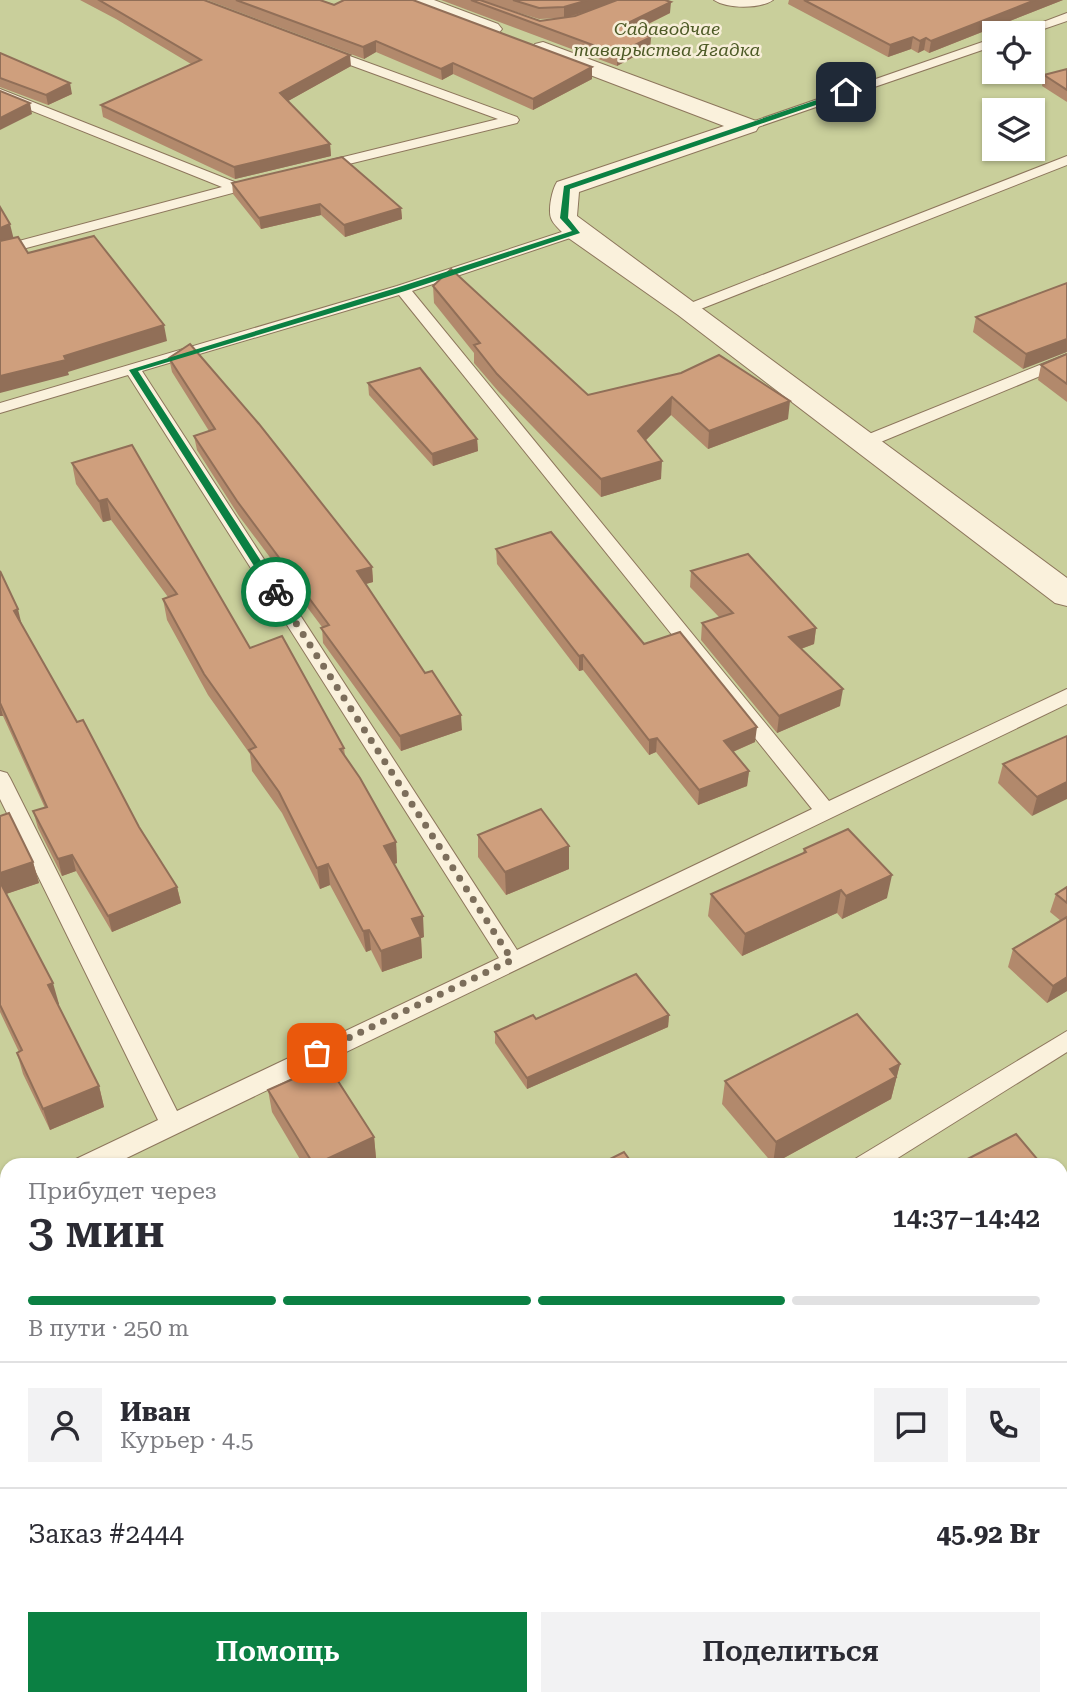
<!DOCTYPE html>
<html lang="ru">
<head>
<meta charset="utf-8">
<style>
	body { margin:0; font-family:"Roboto Serif",serif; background:#f2f2f3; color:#2b2b33; height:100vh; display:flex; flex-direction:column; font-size:26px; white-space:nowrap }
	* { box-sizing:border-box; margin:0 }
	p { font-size:23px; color:#7c7c81 }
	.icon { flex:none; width:38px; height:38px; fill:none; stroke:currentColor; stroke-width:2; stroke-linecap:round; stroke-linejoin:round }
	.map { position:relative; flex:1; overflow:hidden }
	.side { position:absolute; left:0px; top:1158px; width:1068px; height:548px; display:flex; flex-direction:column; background:#fff; border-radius:21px 21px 0 0; box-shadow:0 2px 5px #0004 }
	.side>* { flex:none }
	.fabs { position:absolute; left:982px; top:21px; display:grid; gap:14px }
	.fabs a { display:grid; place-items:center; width:63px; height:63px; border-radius:0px; background:#fff; box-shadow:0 2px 5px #0004; font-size:35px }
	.pin { position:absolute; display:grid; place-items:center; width:60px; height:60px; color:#fff; margin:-30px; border-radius:14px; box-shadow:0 4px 10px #0006 }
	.courier { position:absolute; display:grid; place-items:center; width:70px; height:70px; margin:-35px; border:5px solid #0b8043; border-radius:50%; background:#fff; color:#222; box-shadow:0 2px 9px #0007 }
	.head em { font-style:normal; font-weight:600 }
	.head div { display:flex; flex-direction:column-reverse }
	.head { display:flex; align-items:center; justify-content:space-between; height:119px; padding:0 28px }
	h1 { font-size:46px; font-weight:600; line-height:52px }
	.bar { display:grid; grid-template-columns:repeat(4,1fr); gap:10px 7px; align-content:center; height:84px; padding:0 28px }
	.bar i { height:9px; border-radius:5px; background:#e1e1e2 }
	.bar .selected { background:#0b8043 }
	.bar p { grid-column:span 4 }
	.line { display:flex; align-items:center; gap:18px; padding:0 28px; border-top:2px solid #e1e1e2 }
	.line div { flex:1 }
	.round { display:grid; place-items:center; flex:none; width:74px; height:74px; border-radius:0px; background:#f2f2f3 }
	.primary-button { display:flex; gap:14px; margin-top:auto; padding:14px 28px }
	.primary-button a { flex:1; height:80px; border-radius:0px; background:#0b8043; color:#fff; font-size:28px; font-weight:600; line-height:80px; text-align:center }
	.primary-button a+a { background:#f2f2f3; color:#2b2b33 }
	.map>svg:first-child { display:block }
	.green { fill:#c9cf9b; fill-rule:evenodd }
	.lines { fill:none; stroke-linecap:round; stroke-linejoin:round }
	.lane-casing { stroke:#8d765c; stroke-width:2 }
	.street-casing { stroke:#8d765c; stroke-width:2 }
	.lane { fill:#faf1dc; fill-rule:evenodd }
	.street { fill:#faf1dc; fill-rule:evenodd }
	.wall { fill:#b2896c; fill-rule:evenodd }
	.shaded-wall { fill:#916f58 }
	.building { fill:#cf9f7d; stroke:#916f58; stroke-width:2 }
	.route { fill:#0b8043 }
	.done { stroke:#7c6e5b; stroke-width:7; stroke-dasharray:0 12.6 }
	.labels { text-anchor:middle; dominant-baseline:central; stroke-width:5; stroke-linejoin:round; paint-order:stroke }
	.far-park-label { font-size:18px; font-style:italic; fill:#4d5a26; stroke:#f7eed8 }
</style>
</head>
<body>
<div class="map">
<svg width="1067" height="1706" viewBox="0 0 1067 1706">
	<rect width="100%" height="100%" fill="#f0e4c8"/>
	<!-- green -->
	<path class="green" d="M 0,0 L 1067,0 L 1067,1706 L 0,1706 ZM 994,33 L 1032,33 L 1032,72 L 994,72 ZM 994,110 L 1032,110 L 1032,149 L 994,149 ZM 7,1166 L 1060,1166 L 1060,1699 L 7,1699 Z"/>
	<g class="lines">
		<!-- lane casing -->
		<g class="lane-casing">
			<g id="lane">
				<path d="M 714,0 L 773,0 C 760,9 727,9 714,0 Z"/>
				<path d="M 1067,13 L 1067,21 L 1032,33 L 1014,33 Z"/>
				<path d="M 994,38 L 994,46 L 752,129 L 747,130 L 740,126 Z"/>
				<path d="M 325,47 L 517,117 L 519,120 L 517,123 L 320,171 L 315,170 L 315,164 L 498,119 L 320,54 L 320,48 Z"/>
				<path d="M 0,89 L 237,183 L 261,177 L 268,181 L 266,184 L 0,255 L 0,246 L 222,187 L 0,98 Z"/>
				<path d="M 1067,156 L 1067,165 L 693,312 L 688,314 L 680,309 L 683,306 Z"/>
				<path d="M 577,227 L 582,228 L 584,231 L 582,234 L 412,291 L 829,801 L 1067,689 L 1067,704 L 110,1166 L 73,1166 L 76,1159 L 158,1120 L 0,799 L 0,771 L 7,773 L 10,778 L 177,1111 L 499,958 L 128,375 L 0,413 L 0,403 L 397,286 ZM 399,295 L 812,809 L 517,950 L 142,371 Z"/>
				<path d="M 1067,354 L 1067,365 L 871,446 L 865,447 L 857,442 L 859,438 Z"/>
				<path d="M 1067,1031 L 1067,1052 L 885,1166 L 852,1166 L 855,1159 Z"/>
				<path d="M 7,1194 L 7,1216 L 0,1219 L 0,1197 Z"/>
				<path d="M 1067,1511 L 1067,1541 L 1060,1543 L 1060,1514 Z"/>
				<path d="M 7,1674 L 7,1699 L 18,1699 L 0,1706 L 0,1677 Z"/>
				<path d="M 789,1699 L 827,1699 L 824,1706 L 786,1706 Z"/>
				<path d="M 1028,1699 L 1060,1699 L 1063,1706 L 1031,1706 Z"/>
			</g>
		</g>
		<!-- street casing -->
		<g class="street-casing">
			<g id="street">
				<path d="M 402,0 L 434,0 L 498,24 L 502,29 L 498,34 L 482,34 L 405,5 Z"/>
				<path d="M 543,42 L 756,121 L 759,126 L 756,131 L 579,192 L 577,216 L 1067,578 L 1067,606 L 1055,603 L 678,315 L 567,237 C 563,232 553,225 551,218 C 548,209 552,190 557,182 L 724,126 L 535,54 L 531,49 L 535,44 Z"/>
			</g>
		</g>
		<!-- lane -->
		<use href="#lane" class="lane"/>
		<!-- street -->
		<use href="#street" class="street"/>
	</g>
	<!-- wall -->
	<g class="wall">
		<path d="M 80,0 L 204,0 L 351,66 L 288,101 L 330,144 L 331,156 L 235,179 L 103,117 L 101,105 L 191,64 L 116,19 Z"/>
		<path d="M 207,0 L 320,0 L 592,79 L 533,110 L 453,74 L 442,80 L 376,52 L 364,59 Z"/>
		<path d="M 441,0 L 665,0 L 670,13 L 635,31 L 651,37 L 650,48 L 617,66 ZM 497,6 L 539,19 L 561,18 L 540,21 Z"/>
		<path d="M 789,0 L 1063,0 L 929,53 L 924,50 L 918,53 L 911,49 L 888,57 L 788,4 Z"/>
		<path d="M 0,53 L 72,94 L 48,105 L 0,87 Z"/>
		<path d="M 1067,69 L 1067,102 L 1042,86 L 1044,75 Z"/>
		<path d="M 232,183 L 401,208 L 402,219 L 345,237 L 321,215 L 261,229 L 233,194 Z"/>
		<path d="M 1067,283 L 1023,369 L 973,332 L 976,317 Z"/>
		<path d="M 433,286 L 588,395 L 681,373 L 788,419 L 708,449 L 671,415 L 645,441 L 661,479 L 601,497 L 498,391 L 474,363 L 474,353 L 434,303 Z"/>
		<path d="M 1067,354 L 1067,402 L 1038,380 L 1041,365 Z"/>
		<path d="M 169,358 L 372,567 L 373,582 L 366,584 L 462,730 L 401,751 L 323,643 L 322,627 L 239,516 L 197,450 L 194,436 L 209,431 L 172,372 Z"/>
		<path d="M 368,383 L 477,439 L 478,451 L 433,466 L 369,395 Z"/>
		<path d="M 72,463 L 250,648 L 344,748 L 345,756 L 396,842 L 397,863 L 394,864 L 424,937 L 421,938 L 422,958 L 382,972 L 371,950 L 366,952 L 330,885 L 320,889 L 282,813 L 252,771 L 250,754 L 208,695 L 167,620 L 163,599 L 168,597 L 111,520 L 103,522 L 76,484 Z"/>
		<path d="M 496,549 L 644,644 L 755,742 L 733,752 L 749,771 L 747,786 L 698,805 L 656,752 L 649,755 L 583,670 L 579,671 L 497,564 Z"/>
		<path d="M 0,571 L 22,626 L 77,722 L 139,827 L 177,887 L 181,903 L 112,932 L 76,871 L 62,876 L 38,828 L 33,811 L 45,808 L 3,716 L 0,716 Z"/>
		<path d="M 691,571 L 816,628 L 814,644 L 801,649 L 840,706 L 777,733 L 701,640 L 702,623 L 719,617 L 690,587 Z"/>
		<path d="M 1067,736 L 1032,816 L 998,783 L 1003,764 Z"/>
		<path d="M 0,816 L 33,862 L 39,883 L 6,894 L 59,1004 L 58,1005 L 99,1086 L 104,1107 L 50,1130 L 23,1074 L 17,1053 L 19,1052 L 0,1012 Z"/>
		<path d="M 478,835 L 569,869 L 506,895 L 478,857 Z"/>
		<path d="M 804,849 L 887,898 L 842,919 L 837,913 L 742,956 L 708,916 L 711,894 L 803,853 Z"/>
		<path d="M 1067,887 L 1067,991 L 1047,1003 L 1008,967 L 1013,949 L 1061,921 L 1050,912 L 1056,894 Z"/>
		<path d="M 669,1015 L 668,1027 L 527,1089 L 495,1043 L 495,1032 L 536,1019 Z"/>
		<path d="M 900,1064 L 891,1099 L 773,1164 L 722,1104 L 725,1081 Z"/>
		<path d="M 268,1090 L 374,1137 L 376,1158 L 361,1166 L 304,1166 L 272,1112 Z"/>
		<path d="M 1067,1599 L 1067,1659 L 1060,1650 L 1060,1604 Z"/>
		<path d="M 545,1699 L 651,1699 L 638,1706 L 549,1706 Z"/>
	</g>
	<!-- shaded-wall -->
	<g class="shaded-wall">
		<path d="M 588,0 L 625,0 L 564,18 L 564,7 Z"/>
		<path d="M 1035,0 L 1063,0 L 929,53 L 931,41 Z"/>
		<path d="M 671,2 L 670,13 L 621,37 L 622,26 Z"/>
		<path d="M 651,37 L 650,48 L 617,66 L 617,54 Z"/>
		<path d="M 913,37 L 911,49 L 888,57 L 890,45 Z"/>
		<path d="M 926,38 L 924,50 L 918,53 L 920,41 Z"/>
		<path d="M 376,41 L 376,52 L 364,59 L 363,47 Z"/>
		<path d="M 350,55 L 351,66 L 281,105 L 280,93 Z"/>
		<path d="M 453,63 L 453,74 L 442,80 L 441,69 Z"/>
		<path d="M 592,67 L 592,79 L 533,110 L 533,99 Z"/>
		<path d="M 70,83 L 72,94 L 48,105 L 46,95 Z"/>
		<path d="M 30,103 L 32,114 L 0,130 L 0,118 Z"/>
		<path d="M 330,144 L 331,156 L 235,179 L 234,167 Z"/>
		<path d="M 320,204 L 321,215 L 261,229 L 259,218 Z"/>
		<path d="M 401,208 L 402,219 L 345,237 L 344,225 Z"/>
		<path d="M 10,224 L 14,240 L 0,244 L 0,228 Z"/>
		<path d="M 164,325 L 167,341 L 68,372 L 69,375 L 0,393 L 0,376 Z"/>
		<path d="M 1067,339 L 1067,352 L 1023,369 L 1026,354 Z"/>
		<path d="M 672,397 L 671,415 L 637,449 L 638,431 Z"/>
		<path d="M 790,401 L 788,419 L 708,449 L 709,431 Z"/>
		<path d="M 477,439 L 478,451 L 433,466 L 432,454 Z"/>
		<path d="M 662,461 L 661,479 L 601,497 L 601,479 Z"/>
		<path d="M 107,499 L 111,520 L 103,522 L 99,501 Z"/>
		<path d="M 372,567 L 373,582 L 358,586 L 357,571 Z"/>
		<path d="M 18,609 L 22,626 L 14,611 Z"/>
		<path d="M 816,628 L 814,644 L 787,654 L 789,637 Z"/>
		<path d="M 583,655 L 583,670 L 579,671 L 579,656 Z"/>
		<path d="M 843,689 L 840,706 L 777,733 L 779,716 Z"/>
		<path d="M 0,705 L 3,716 L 0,716 Z"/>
		<path d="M 461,715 L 462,730 L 401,751 L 400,736 Z"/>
		<path d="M 757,727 L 755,742 L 723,756 L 724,741 Z"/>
		<path d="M 657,738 L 656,752 L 649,755 L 649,740 Z"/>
		<path d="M 749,771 L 747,786 L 698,805 L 699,790 Z"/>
		<path d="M 1067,782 L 1067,799 L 1032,816 L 1037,797 Z"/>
		<path d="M 396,842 L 397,863 L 386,867 L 384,846 Z"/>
		<path d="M 569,846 L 569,869 L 506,895 L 505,872 Z"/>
		<path d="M 72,855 L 76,871 L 62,876 L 58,859 Z"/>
		<path d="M 33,862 L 39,883 L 3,895 L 0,887 L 0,873 Z"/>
		<path d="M 328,864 L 330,885 L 320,889 L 317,868 Z"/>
		<path d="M 892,875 L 887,898 L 842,919 L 846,896 Z"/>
		<path d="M 177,887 L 181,903 L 112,932 L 108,916 Z"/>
		<path d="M 841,890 L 837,913 L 742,956 L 745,934 Z"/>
		<path d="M 423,916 L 424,937 L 421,938 L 422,958 L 382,972 L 381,951 L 412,919 Z"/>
		<path d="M 369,930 L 371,950 L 366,952 L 363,931 Z"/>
		<path d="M 1067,977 L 1067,991 L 1047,1003 L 1053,986 Z"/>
		<path d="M 53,983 L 59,1004 L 54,1006 L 48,985 Z"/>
		<path d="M 669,1015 L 668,1027 L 527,1089 L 527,1078 Z"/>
		<path d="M 900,1064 L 891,1099 L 773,1164 L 776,1142 L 890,1069 Z"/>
		<path d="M 99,1086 L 104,1107 L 50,1130 L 43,1109 Z"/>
		<path d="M 374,1137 L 376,1158 L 361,1166 L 314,1166 Z"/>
		<path d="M 7,1324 L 7,1348 L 0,1351 L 0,1327 Z"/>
		<path d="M 1067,1378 L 1067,1386 L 1060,1390 L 1060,1382 Z"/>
		<path d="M 1066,1432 L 1060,1446 L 1060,1436 Z"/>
		<path d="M 625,1699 L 651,1699 L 638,1706 L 619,1706 L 619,1702 Z"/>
	</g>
	<!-- building -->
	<g class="building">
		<path d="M 99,0 L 204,0 L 350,55 L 280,93 L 330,144 L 234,167 L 101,105 L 201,60 Z"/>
		<path d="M 236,0 L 320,0 L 334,5 L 344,0 L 413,0 L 592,67 L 533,99 L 453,63 L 441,69 L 376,41 L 363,47 Z"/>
		<path d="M 471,0 L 480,0 L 540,21 L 575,16 L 617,0 L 665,0 L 671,2 L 622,26 L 651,37 L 617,54 Z"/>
		<path d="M 513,0 L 588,0 L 564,7 L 539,8 Z"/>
		<path d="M 804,0 L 1035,0 L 931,41 L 926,38 L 920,41 L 913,37 L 890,45 Z"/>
		<path d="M 0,53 L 70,83 L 46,95 L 0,78 Z"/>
		<path d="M 1067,69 L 1067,90 L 1044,75 Z"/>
		<path d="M 0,91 L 30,103 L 0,118 Z"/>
		<path d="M 342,157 L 401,208 L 344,225 L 320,204 L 259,218 L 232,183 Z"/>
		<path d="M 0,207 L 10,224 L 0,228 Z"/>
		<path d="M 94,236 L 164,325 L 64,356 L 66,360 L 0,376 L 0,241 L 18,237 L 28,253 Z"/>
		<path d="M 451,269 L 588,395 L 681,373 L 719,355 L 790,401 L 709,431 L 672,397 L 638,431 L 662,461 L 601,479 L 497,374 L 474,345 L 480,343 L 433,286 Z"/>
		<path d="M 1067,283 L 1067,339 L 1026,354 L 976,317 Z"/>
		<path d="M 190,344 L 259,424 L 372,567 L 357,571 L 425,673 L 432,671 L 461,715 L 400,736 L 321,628 L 329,625 L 237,501 L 194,436 L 215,429 L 169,358 Z"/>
		<path d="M 1067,354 L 1067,384 L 1041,365 Z"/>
		<path d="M 420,368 L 477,439 L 432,454 L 368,383 Z"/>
		<path d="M 132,445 L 250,648 L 282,636 L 344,748 L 340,749 L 360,778 L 396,842 L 384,846 L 423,916 L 412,919 L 421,937 L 381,951 L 369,930 L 363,931 L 328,864 L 317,868 L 279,792 L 249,750 L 256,747 L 204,674 L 163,599 L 177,594 L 107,499 L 99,501 L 72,463 Z"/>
		<path d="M 551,532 L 644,644 L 680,632 L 757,727 L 724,741 L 749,771 L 699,790 L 657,738 L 649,740 L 583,655 L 579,656 L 496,549 Z"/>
		<path d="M 748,554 L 816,628 L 789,637 L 843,689 L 779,716 L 702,623 L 733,613 L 691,571 Z"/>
		<path d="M 0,571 L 18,609 L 14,611 L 77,722 L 83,720 L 139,827 L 177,887 L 108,916 L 72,855 L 58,859 L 33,811 L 47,807 L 0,703 Z"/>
		<path d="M 1067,736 L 1067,782 L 1037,797 L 1003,764 Z"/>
		<path d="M 541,809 L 569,846 L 505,872 L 478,835 Z"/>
		<path d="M 9,813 L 33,862 L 0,873 L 0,816 Z"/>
		<path d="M 848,829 L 892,875 L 846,896 L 841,890 L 745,934 L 711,894 L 806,852 L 804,849 Z"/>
		<path d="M 0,882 L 53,983 L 48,985 L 99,1086 L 43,1109 L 17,1053 L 22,1050 L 0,1005 Z"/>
		<path d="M 1067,887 L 1067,903 L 1056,894 Z"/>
		<path d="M 1067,917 L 1067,977 L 1053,986 L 1013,949 Z"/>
		<path d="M 636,974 L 669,1015 L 527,1078 L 495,1032 L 533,1015 L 536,1019 Z"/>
		<path d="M 857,1014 L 900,1064 L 890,1069 L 896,1077 L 776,1142 L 725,1081 Z"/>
		<path d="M 327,1064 L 374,1137 L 314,1165 L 268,1090 Z"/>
		<path d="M 1016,1134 L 1043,1166 L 954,1166 Z"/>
		<path d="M 624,1152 L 634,1166 L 596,1166 Z"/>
		<path d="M 7,1240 L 7,1324 L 0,1327 L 0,1243 Z"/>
		<path d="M 1067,1315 L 1067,1378 L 1060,1382 L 1060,1319 Z"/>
		<path d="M 1060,1425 L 1066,1432 L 1060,1436 Z"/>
		<path d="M 1067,1599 L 1067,1628 L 1060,1620 L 1060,1604 Z"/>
		<path d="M 554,1699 L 625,1699 L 619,1702 L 621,1706 L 557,1706 Z"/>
	</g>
	<!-- route -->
	<path class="route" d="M 846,90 L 848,94 L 570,189 L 568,218 L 580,233 L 405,291 L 138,371 L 281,592 L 279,594 L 272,594 L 129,370 L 399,287 L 572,231 L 560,218 L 564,186 Z"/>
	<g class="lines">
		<!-- done -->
		<path class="done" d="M 276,592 L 512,960 L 317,1053"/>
	</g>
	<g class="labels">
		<!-- far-park labels -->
		<g class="far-park-label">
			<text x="667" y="28">Садаводчае<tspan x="667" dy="21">таварыства Ягадка</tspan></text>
		</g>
	</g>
</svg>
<div class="fabs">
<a><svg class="icon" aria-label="locate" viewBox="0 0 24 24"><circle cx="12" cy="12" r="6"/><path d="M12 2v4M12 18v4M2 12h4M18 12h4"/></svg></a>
<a><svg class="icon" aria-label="layers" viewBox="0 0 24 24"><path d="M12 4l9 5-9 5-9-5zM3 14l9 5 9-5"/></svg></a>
</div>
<div class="pin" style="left:317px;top:1053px;background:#ea580c"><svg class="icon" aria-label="bag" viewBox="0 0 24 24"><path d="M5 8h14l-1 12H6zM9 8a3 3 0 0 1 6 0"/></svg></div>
<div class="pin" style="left:846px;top:92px;background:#1f2937"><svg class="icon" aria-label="home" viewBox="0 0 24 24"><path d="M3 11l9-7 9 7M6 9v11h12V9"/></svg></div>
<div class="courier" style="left:276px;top:592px"><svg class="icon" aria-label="bike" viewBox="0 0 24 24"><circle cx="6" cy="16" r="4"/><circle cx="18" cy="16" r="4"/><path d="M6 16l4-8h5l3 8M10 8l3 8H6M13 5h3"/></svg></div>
<section class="side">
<div class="head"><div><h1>3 мин</h1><p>Прибудет через</p></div><em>14:37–14:42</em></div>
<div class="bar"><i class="selected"></i><i class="selected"></i><i class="selected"></i><i></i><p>В пути · 250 m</p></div>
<div class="line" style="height:126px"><a class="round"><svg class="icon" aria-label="person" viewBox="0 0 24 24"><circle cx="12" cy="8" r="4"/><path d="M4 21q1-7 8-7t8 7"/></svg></a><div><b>Иван</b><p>Курьер · 4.5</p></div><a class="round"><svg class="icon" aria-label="chat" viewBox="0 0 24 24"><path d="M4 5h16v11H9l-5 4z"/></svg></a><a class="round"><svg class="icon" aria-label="phone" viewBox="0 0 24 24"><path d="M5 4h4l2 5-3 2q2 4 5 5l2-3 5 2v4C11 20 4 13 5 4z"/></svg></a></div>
<div class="line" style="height:91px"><div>Заказ #2444</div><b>45.92 Br</b></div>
<div class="primary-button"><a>Помощь</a><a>Поделиться</a></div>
</section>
</div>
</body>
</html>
